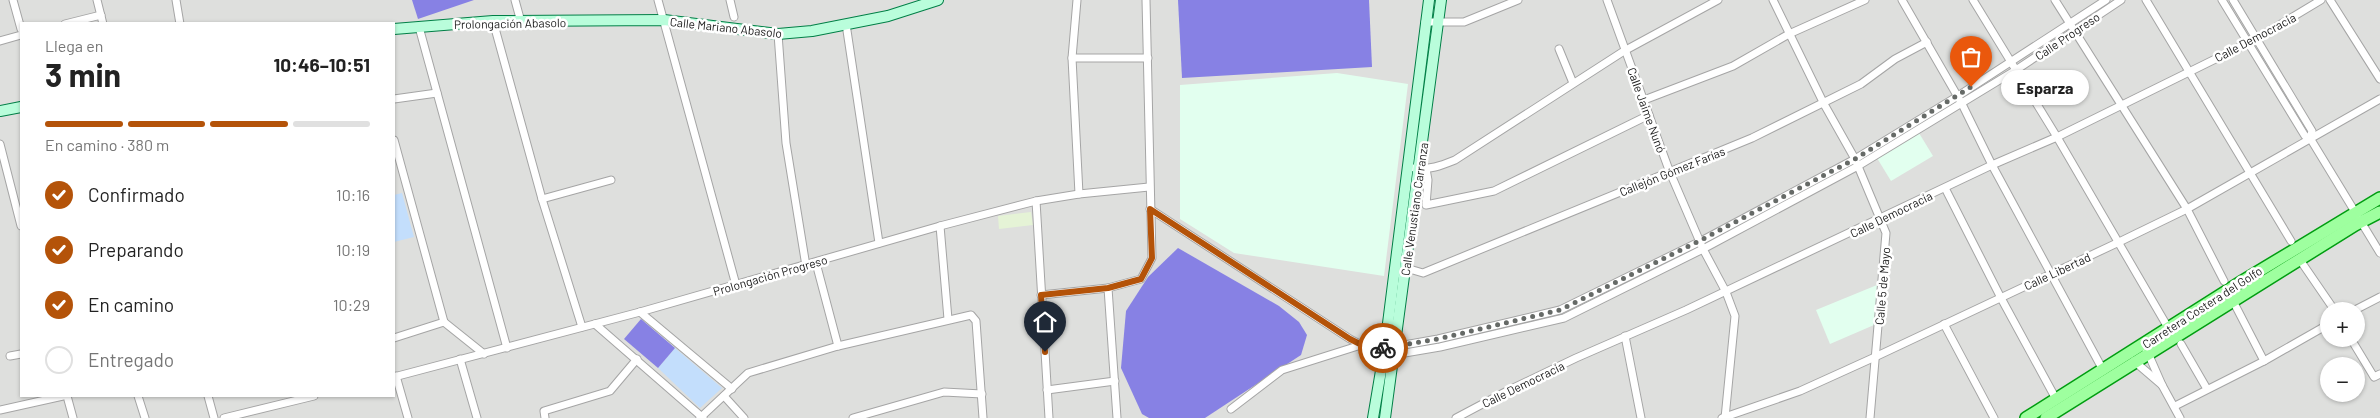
<!DOCTYPE html>
<html lang="es">
<head>
<meta charset="utf-8">
<style>
	body { margin:0; font-family:Barlow,sans-serif; background:#f2f2f2; color:#222; height:100vh; display:flex; flex-direction:column; font-size:19px; white-space:nowrap }
	* { box-sizing:border-box; margin:0 }
	p { font-size:16px; color:#767676 }
	.icon { flex:none; width:28px; height:28px; fill:none; stroke:currentColor; stroke-width:2; stroke-linecap:round; stroke-linejoin:round }
	.map { position:relative; flex:1; overflow:hidden }
	.sheet { position:absolute; left:20px; top:22px; width:375px; height:375px; display:flex; flex-direction:column; background:#fff; border-radius:0px; box-shadow:0 1px 4px #0004 }
	.sheet>* { flex:none }
	.controls { position:absolute; left:2320px; top:302px; display:grid; gap:10px }
	.controls a { display:grid; place-items:center; width:45px; height:45px; border-radius:50%; background:#fff; box-shadow:0 1px 4px #0004; font-size:25px }
	.pin { position:absolute; display:grid; place-items:center; width:42px; height:42px; color:#fff; margin:-51px -21px; border-radius:50% 50% 50% 0; rotate:-45deg; box-shadow:0 0 5px #0007 }
	.pin .icon { rotate:45deg }
	.courier { position:absolute; display:grid; place-items:center; width:50px; height:50px; margin:-25px; border:4px solid #b45309; border-radius:50%; background:#fff; color:#222; box-shadow:0 1px 6px #0007 }
	.bubble { position:absolute; height:35px; border-radius:18px; background:#fff; box-shadow:0 1px 4px #0004; font-size:16px; font-weight:700; line-height:35px; text-align:center }
	.summary em { font-style:normal; font-weight:700 }
	.summary div { display:flex; flex-direction:column-reverse }
	.summary { display:flex; align-items:center; justify-content:space-between; height:85px; padding:0 25px }
	h1 { font-size:32px; font-weight:700; line-height:38px }
	.bar { display:grid; grid-template-columns:repeat(4,1fr); gap:8px 5px; align-content:center; height:60px; padding:0 25px }
	.bar i { height:6px; border-radius:4px; background:#e0e0e0 }
	.bar .current { background:#b45309 }
	.bar p { grid-column:span 4 }
	ol { padding:0 25px; list-style:none }
	li { display:flex; align-items:center; gap:15px; height:55px }
	li p { margin-inline-start:auto }
	li .icon { padding:5px; border-radius:50%; background:#b45309; color:#fff; stroke-width:4 }
	li:last-child { color:#767676 }
	li i { width:28px; height:28px; border:2px solid #e0e0e0; border-radius:50% }
	.map>svg:first-child { display:block }
	.residential { fill:#dedfdd; fill-rule:evenodd }
	.commercial { fill:#e5f3d6 }
	.education { fill:#e2ffef }
	.park { fill:#c3defc }
	.pitch { fill:#8781e4 }
	.lines { fill:none; stroke-linecap:round; stroke-linejoin:round }
	.street-casing { stroke:#a5a5a5; stroke-width:9 }
	.secondary-casing { stroke:#007f46; stroke-width:12 }
	.primary-casing { stroke:#009d11; stroke-width:14 }
	.street { stroke:#fff; stroke-width:7 }
	.secondary { stroke:#b9fddb; stroke-width:10 }
	.primary { stroke:#9eff9f; stroke-width:11 }
	.done { stroke:#666a67; stroke-width:5; stroke-dasharray:0 9 }
	.route { stroke:#b45309; stroke-width:6 }
	.labels { text-anchor:middle; dominant-baseline:central; stroke-width:5; stroke-linejoin:round; paint-order:stroke }
	.street-label { font-size:12px; fill:#212121; stroke:#fff }
</style>
</head>
<body>
<div class="map">
<svg width="2380" height="418" viewBox="0 0 2380 418">
	<rect width="100%" height="100%" fill="#e7f1e8"/>
	<!-- residential -->
	<path class="residential" d="M 0,0 L 2380,0 L 2380,418 L 0,418 ZM 21,24 L 394,24 L 394,396 L 21,396 ZM 2329,311 L 2356,311 L 2356,339 L 2329,339 ZM 2329,366 L 2356,366 L 2356,394 L 2329,394 Z"/>
	<!-- commercial -->
	<path class="commercial" d="M 1031,212 L 1033,225 L 999,229 L 998,216 Z"/>
	<!-- education -->
	<g class="education">
		<path d="M 1337,73 L 1408,84 L 1384,276 L 1234,253 L 1180,219 L 1180,85 Z"/>
		<path d="M 1919,133 L 1933,156 L 1891,181 L 1877,158 Z"/>
		<path d="M 1877,285 L 1874,325 L 1830,344 L 1816,310 Z"/>
	</g>
	<!-- park -->
	<g class="park">
		<path d="M 402,193 L 414,237 L 394,242 L 394,195 Z"/>
		<path d="M 675,348 L 722,388 L 700,408 L 658,368 Z"/>
	</g>
	<!-- pitch -->
	<g class="pitch">
		<path d="M 412,0 L 474,0 L 418,19 Z"/>
		<path d="M 1178,0 L 1369,0 L 1372,67 L 1182,78 Z"/>
		<path d="M 1178,248 L 1279,306 L 1299,322 L 1307,335 L 1301,355 L 1205,418 L 1149,418 L 1142,414 L 1121,368 L 1126,311 L 1148,277 Z"/>
		<path d="M 641,319 L 675,348 L 658,368 L 624,339 Z"/>
	</g>
	<g class="lines">
		<!-- street casing -->
		<g class="street-casing">
			<g id="street">
				<path d="M 13,0 L 21,29"/>
				<path d="M 97,0 L 103,24"/>
				<path d="M 176,0 L 180,24"/>
				<path d="M 515,0 L 521,22"/>
				<path d="M 658,0 L 736,285"/>
				<path d="M 730,0 L 734,17"/>
				<path d="M 1077,0 L 1072,58 L 1079,194"/>
				<path d="M 1607,0 L 1669,170 L 1703,249 L 1726,292 L 1735,316 L 1725,418"/>
				<path d="M 1773,0 L 1824,104 L 1855,159 L 1886,233 L 1870,418"/>
				<path d="M 1902,0 L 1962,104 L 1992,165 L 2103,370"/>
				<path d="M 1973,0 L 2057,137 L 2170,331"/>
				<path d="M 2055,0 L 2187,209 L 2224,281"/>
				<path d="M 2146,0 L 2291,241"/>
				<path d="M 2222,0 L 2305,136 L 2310,138 L 2380,253"/>
				<path d="M 2233,0 L 2312,131 L 2310,138"/>
				<path d="M 2330,0 L 2380,79"/>
				<path d="M 493,21 L 542,199 L 582,327"/>
				<path d="M 1425,22 L 1464,22 L 1518,0"/>
				<path d="M 65,24 L 101,15"/>
				<path d="M 846,24 L 879,243"/>
				<path d="M 419,27 L 507,348"/>
				<path d="M 778,34 L 786,143 L 806,266"/>
				<path d="M 0,41 L 21,35"/>
				<path d="M 1559,49 L 1573,83"/>
				<path d="M 1072,58 L 1148,58"/>
				<path d="M 394,99 L 437,93"/>
				<path d="M 1644,100 L 1733,66 L 1789,34 L 1865,0"/>
				<path d="M 394,140 L 444,322"/>
				<path d="M 0,144 L 21,226"/>
				<path d="M 1414,168 C 1430,170 1440,166 1455,160 L 1624,51 L 1718,0"/>
				<path d="M 1426,169 L 1428,180 L 1426,205 L 1494,191 L 1649,115"/>
				<path d="M 1945,188 L 2001,298 L 2056,399"/>
				<path d="M 542,199 L 611,180"/>
				<path d="M 1036,201 L 1049,418"/>
				<path d="M 1150,209 L 1350,339 L 1383,356 L 1393,355 L 1440,347 L 1564,318 L 1703,249 L 1858,166 L 2016,70 L 2121,0"/>
				<path d="M 940,226 L 948,319"/>
				<path d="M 2300,260 L 2335,311"/>
				<path d="M 816,263 L 838,346"/>
				<path d="M 1406,268 L 1423,273 L 1752,138 L 1861,84 L 1895,59 L 1927,42"/>
				<path d="M 1108,288 L 1117,418"/>
				<path d="M 1041,295 L 1108,288 L 1141,279 L 1152,258 L 1146,0"/>
				<path d="M 2233,301 L 2264,361"/>
				<path d="M 2353,311 L 2380,297"/>
				<path d="M 640,312 L 732,389"/>
				<path d="M 444,322 L 484,354"/>
				<path d="M 595,324 L 703,418"/>
				<path d="M 1944,324 L 1994,418"/>
				<path d="M 1625,336 L 1641,418"/>
				<path d="M 394,338 L 444,322"/>
				<path d="M 2351,339 L 2374,377 L 2380,374"/>
				<path d="M 2144,344 L 2162,385 L 2180,418"/>
				<path d="M 2181,344 L 2207,389"/>
				<path d="M 1393,347 L 1438,339 L 1560,310 L 1701,241 L 1855,159 L 1958,96 L 2106,0"/>
				<path d="M 10,356 L 21,354"/>
				<path d="M 460,359 L 477,418"/>
				<path d="M 2134,361 L 2162,385"/>
				<path d="M 396,376 L 408,418"/>
				<path d="M 394,377 L 640,312 L 940,226 L 1036,201 L 1079,194 L 1149,187"/>
				<path d="M 1047,390 L 1115,381"/>
				<path d="M 67,396 L 73,418"/>
				<path d="M 138,396 L 145,418"/>
				<path d="M 208,396 L 214,418"/>
				<path d="M 724,396 L 744,418"/>
				<path d="M 2175,406 L 2264,361 L 2329,324"/>
				<path d="M 1231,409 L 1282,370 L 1361,345"/>
				<path d="M 0,410 L 63,396"/>
				<path d="M 224,418 L 314,396"/>
				<path d="M 545,418 L 544,411 L 610,391 L 637,359"/>
				<path d="M 700,418 L 748,373 L 838,346 L 971,315 L 976,321 L 983,418"/>
				<path d="M 853,418 L 944,392 L 982,394"/>
				<path d="M 1456,418 L 1507,391 L 1576,358 L 1686,310 L 1992,165 L 2057,137 L 2256,39 L 2321,0"/>
				<path d="M 1722,418 L 1800,391 L 1875,357 L 2117,243 L 2187,209 L 2380,99"/>
			</g>
		</g>
		<!-- secondary casing -->
		<g class="secondary-casing">
			<g id="secondary">
				<path d="M 394,29 L 493,21 L 664,20 L 778,34 L 812,31 L 888,16 L 938,0"/>
				<path d="M 0,111 L 21,107"/>
				<path d="M 1373,418 L 1385,347 L 1429,0"/>
				<path d="M 1385,418 L 1441,0"/>
			</g>
		</g>
		<!-- primary casing -->
		<g class="primary-casing">
			<g id="primary">
				<path d="M 2026,418 L 2241,282 L 2380,198"/>
				<path d="M 2046,418 L 2355,225 L 2380,212"/>
			</g>
		</g>
		<!-- street -->
		<use href="#street" class="street"/>
		<!-- secondary -->
		<use href="#secondary" class="secondary"/>
		<!-- primary -->
		<use href="#primary" class="primary"/>
	</g>
	<g class="lines">
		<!-- done -->
		<path class="done" d="M 1383,348 L 1438,339 L 1560,310 L 1701,240 L 1855,159 L 1971,87"/>
		<!-- route -->
		<path class="route" d="M 1045,352 L 1041,295 L 1108,288 L 1141,279 L 1152,258 L 1150,209 L 1350,339 L 1372,350 L 1383,348"/>
	</g>
	<g class="labels">
		<!-- street labels -->
		<g class="street-label">
			<text transform="translate(510 23) rotate(-1)">Prolongación Abasolo</text>
			<text transform="translate(726 27) rotate(6)">Calle Mariano Abasolo</text>
			<text transform="translate(2067 36) rotate(-34)">Calle Progreso</text>
			<text transform="translate(2255 37) rotate(-28)">Calle Democracia</text>
			<text transform="translate(1647 110) rotate(70)">Calle Jaime Nunó</text>
			<text transform="translate(1672 171) rotate(-22)">Callejón Gómez Farías</text>
			<text transform="translate(1414 209) rotate(-82)">Calle Venustiano Carranza</text>
			<text transform="translate(1891 214) rotate(-26)">Calle Democracia</text>
			<text transform="translate(2057 271) rotate(-25)">Calle Libertad</text>
			<text transform="translate(770 275) rotate(-16)">Prolongación Progreso</text>
			<text transform="translate(1882 286) rotate(-85)">Calle 5 de Mayo</text>
			<text transform="translate(2202 307) rotate(-33)">Carretera Costera del Golfo</text>
			<text transform="translate(1523 384) rotate(-26)">Calle Democracia</text>
		</g>
	</g>
</svg>
<div class="controls">
<a>+</a>
<a>−</a>
</div>
<div class="pin" style="left:1971px;top:87px;background:#ea580c"><svg class="icon" aria-label="bag" viewBox="0 0 24 24"><path d="M5 8h14l-1 12H6zM9 8a3 3 0 0 1 6 0"/></svg></div>
<div class="pin" style="left:1045px;top:352px;background:#1f2937"><svg class="icon" aria-label="home" viewBox="0 0 24 24"><path d="M3 11l9-7 9 7M6 9v11h12V9"/></svg></div>
<div class="courier" style="left:1383px;top:348px"><svg class="icon" aria-label="bike" viewBox="0 0 24 24"><circle cx="6" cy="16" r="4"/><circle cx="18" cy="16" r="4"/><path d="M6 16l4-8h5l3 8M10 8l3 8H6M13 5h3"/></svg></div>
<div class="bubble" style="left:2001px;top:70px;width:88px">Esparza</div>
<section class="sheet">
<div class="summary"><div><h1>3 min</h1><p>Llega en</p></div><em>10:46–10:51</em></div>
<div class="bar"><i class="current"></i><i class="current"></i><i class="current"></i><i></i><p>En camino · 380 m</p></div>
<ol>
<li><svg class="icon" aria-label="check" viewBox="0 0 24 24"><path d="M5 12l5 5 9-10"/></svg>Confirmado<p>10:16</p></li>
<li><svg class="icon" aria-label="check" viewBox="0 0 24 24"><path d="M5 12l5 5 9-10"/></svg>Preparando<p>10:19</p></li>
<li><svg class="icon" aria-label="check" viewBox="0 0 24 24"><path d="M5 12l5 5 9-10"/></svg>En camino<p>10:29</p></li>
<li><i></i>Entregado</li>
</ol>
</section>
</div>
</body>
</html>
